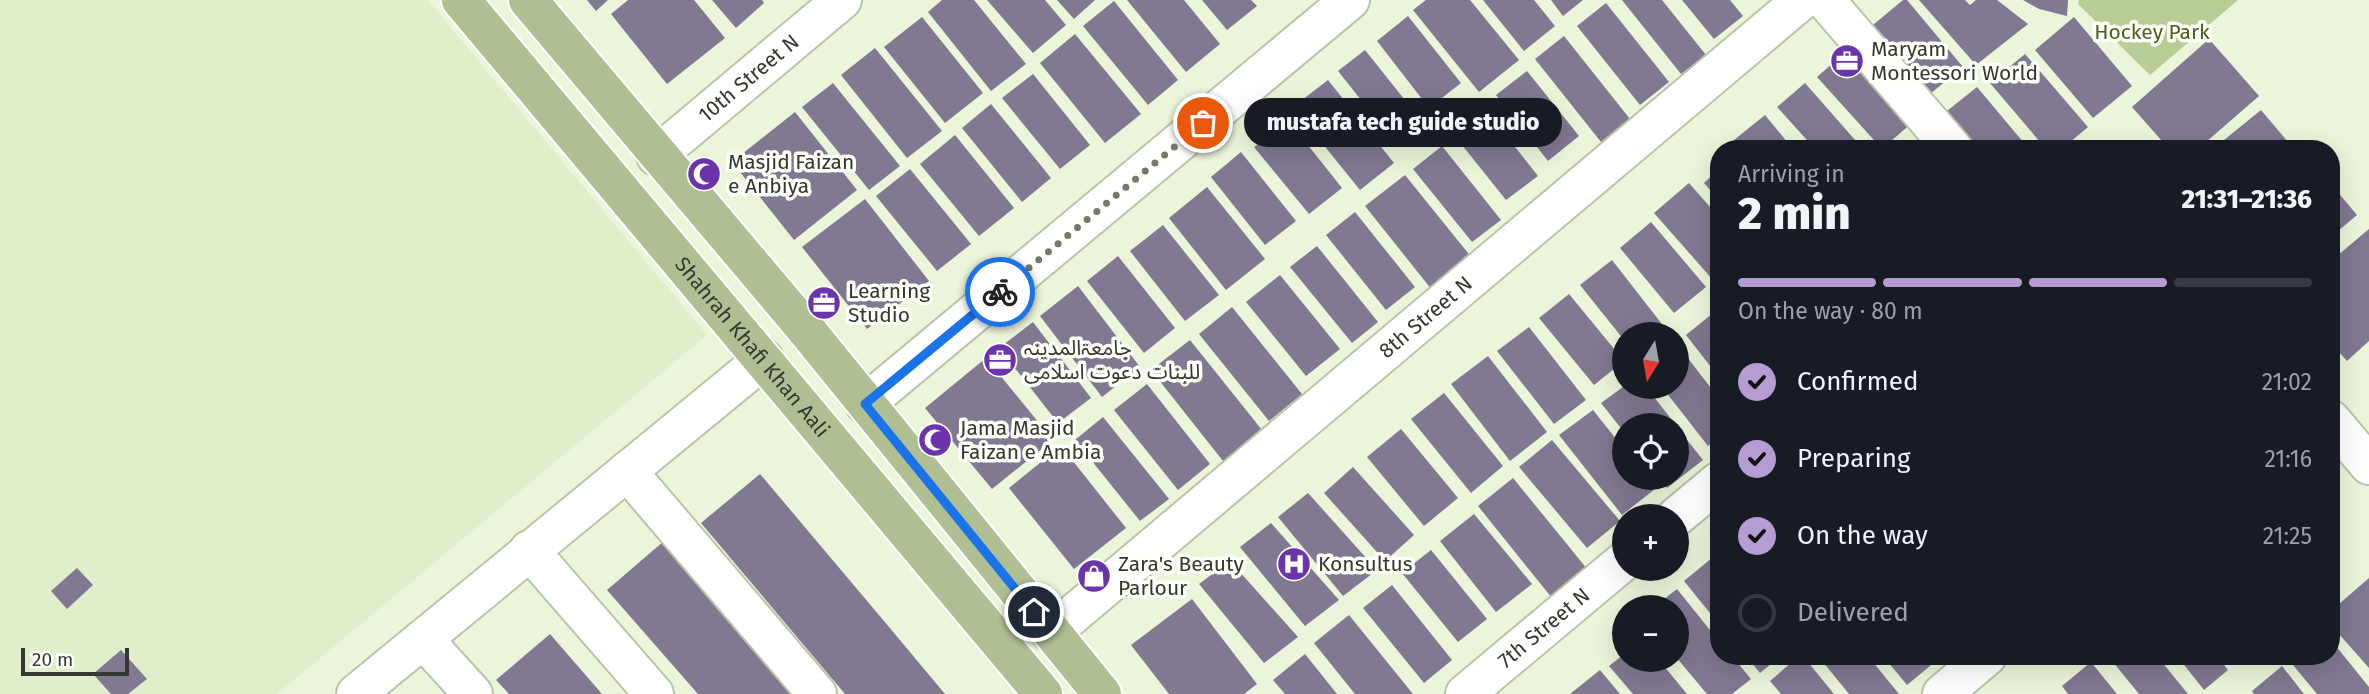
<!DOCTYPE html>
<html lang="en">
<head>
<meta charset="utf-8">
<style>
	body { margin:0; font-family:"Fira Sans","Noto Sans Arabic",sans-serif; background:#20242c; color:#f1f3f6; height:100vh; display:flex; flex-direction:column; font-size:26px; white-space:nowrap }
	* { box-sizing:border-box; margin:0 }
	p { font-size:23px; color:#9ea1a6 }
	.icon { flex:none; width:38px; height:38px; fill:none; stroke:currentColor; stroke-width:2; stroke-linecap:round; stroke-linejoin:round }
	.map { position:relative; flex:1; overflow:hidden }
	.sheet { position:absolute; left:1710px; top:140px; width:630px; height:525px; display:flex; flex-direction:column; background:#171b24; border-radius:28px; box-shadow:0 7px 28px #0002 }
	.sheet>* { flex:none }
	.needle { width:46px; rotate:191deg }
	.controls { position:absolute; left:1612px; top:322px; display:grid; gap:14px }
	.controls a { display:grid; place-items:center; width:77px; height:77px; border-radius:50%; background:#171b24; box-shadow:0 7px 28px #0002; font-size:35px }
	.scale { position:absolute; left:21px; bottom:18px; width:108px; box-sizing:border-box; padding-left:7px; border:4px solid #34382e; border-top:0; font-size:19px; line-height:24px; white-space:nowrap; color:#34382e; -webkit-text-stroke:5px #fdfff9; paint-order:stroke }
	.pin { position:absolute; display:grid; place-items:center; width:60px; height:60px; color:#fff; margin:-30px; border:4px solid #fff; border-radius:50%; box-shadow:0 2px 7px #0007 }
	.courier { position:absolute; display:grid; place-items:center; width:70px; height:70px; margin:-35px; border:5px solid #1a73e8; border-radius:50%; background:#fff; color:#222; box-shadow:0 2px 9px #0007 }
	.bubble { position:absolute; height:49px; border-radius:24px; background:#171b24; box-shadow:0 7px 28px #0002; font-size:23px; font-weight:800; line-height:49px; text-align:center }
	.summary em { font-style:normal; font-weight:800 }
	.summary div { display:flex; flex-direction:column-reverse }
	.summary { display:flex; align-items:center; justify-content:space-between; height:119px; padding:0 28px }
	h1 { font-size:46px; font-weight:800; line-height:52px }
	.bar { display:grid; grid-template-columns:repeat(4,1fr); gap:10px 7px; align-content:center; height:84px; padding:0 28px }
	.bar i { height:9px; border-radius:5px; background:#363941 }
	.bar .selected { background:#b59dd4 }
	.bar p { grid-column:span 4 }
	ol { padding:0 28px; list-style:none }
	li { display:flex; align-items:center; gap:21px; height:77px }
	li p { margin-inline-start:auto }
	li .icon { padding:7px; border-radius:50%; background:#b59dd4; color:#111; stroke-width:4 }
	li:last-child { color:#9ea1a6 }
	li i { width:38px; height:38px; border:4px solid #363941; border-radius:50% }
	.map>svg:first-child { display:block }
	.built { fill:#e1eecb }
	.green { fill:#b8cc95 }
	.building { fill:#817891 }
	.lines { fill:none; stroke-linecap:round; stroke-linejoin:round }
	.minor-casing { stroke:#bac4a9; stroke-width:42 }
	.major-casing { stroke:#fff; stroke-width:42 }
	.minor { stroke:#fff; stroke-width:38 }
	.major { stroke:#b0bf93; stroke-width:38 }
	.done { stroke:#747a6a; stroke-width:7; stroke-dasharray:0 12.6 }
	.route { stroke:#1a73e8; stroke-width:9 }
	.labels { text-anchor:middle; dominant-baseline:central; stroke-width:7; stroke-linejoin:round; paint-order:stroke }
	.park-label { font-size:21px; fill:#4c601d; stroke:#fdfff9 }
	.poi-label { font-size:21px; fill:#34382e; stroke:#fdfff9; text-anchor:start }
	.street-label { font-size:21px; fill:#34382e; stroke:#fdfff9 }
</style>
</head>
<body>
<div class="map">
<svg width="2369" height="694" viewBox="0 0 2369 694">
	<rect width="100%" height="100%" fill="#ebf5da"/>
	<!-- built -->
	<path class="built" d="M 0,0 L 428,0 L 707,335 L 277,694 L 0,694 Z"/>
	<!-- green -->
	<path class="green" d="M 2079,0 L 2238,0 L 2150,75 L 2078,4 Z"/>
	<!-- building -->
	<g class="building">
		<path d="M 587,0 L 608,0 L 596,11 Z"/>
		<path d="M 628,0 L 694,0 L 725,38 L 667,84 L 611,14 Z"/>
		<path d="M 712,0 L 762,0 L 764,3 L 736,28 Z"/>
		<path d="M 942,0 L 974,0 L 1026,64 L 991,91 L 928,12 Z"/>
		<path d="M 987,0 L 1045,0 L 1066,25 L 1033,53 Z"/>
		<path d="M 1057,0 L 1095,0 L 1074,19 Z"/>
		<path d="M 1127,0 L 1184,0 L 1220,44 L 1186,72 Z"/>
		<path d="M 1202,0 L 1251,0 L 1257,6 L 1227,30 Z"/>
		<path d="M 1426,0 L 1470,0 L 1519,60 L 1479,92 L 1413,10 Z"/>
		<path d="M 1483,0 L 1534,0 L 1555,26 L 1524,51 Z"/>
		<path d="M 1551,0 L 1583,0 L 1563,16 Z"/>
		<path d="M 1622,0 L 1662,0 L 1706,55 L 1681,74 Z"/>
		<path d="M 1682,0 L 1730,0 L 1743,16 L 1714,39 Z"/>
		<path d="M 1903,0 L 1907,0 L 1963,67 L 1930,94 L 1873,25 Z"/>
		<path d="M 1919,0 L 1965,0 L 1970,5 L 1976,0 L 1997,0 L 2028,24 L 1976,65 Z"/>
		<path d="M 2023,0 L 2068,0 L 2067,16 L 2039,9 Z"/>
		<path d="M 1114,1 L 1178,80 L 1148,105 L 1083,26 Z"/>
		<path d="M 1606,3 L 1669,82 L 1640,105 L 1577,26 Z"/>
		<path d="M 1408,16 L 1461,83 L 1429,108 L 1377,41 Z"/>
		<path d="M 922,17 L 983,93 L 945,123 L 884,47 Z"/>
		<path d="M 2074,17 L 2132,86 L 2093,118 L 2035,50 Z"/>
		<path d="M 1075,34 L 1141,114 L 1105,143 L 1040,63 Z"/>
		<path d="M 1564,36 L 1630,119 L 1601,142 L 1535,59 Z"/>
		<path d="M 2209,39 L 2259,96 L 2198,149 L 2169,149 L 2132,107 Z"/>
		<path d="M 875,48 L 942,131 L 907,158 L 841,75 Z"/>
		<path d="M 1849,49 L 1914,121 L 1882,149 L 1817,77 Z"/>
		<path d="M 1365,50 L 1424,124 L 1397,145 L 1338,71 Z"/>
		<path d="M 2025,54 L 2088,127 L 2062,149 L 2046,149 L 1990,83 Z"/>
		<path d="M 1527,71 L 1579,136 L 1548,161 L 1496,95 Z"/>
		<path d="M 1033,74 L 1090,145 L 1060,169 L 1002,98 Z"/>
		<path d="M 1328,80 L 1394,163 L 1360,190 L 1293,107 Z"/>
		<path d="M 833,83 L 900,166 L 869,190 L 802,107 Z"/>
		<path d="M 1805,83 L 1863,149 L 1815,149 L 1777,107 Z"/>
		<path d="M 1977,87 L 2029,149 L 1979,149 L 1947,111 Z"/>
		<path d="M 991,104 L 1051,178 L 1022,202 L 962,128 Z"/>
		<path d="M 1481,104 L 1538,176 L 1506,200 L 1450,130 Z"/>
		<path d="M 2261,110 L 2294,149 L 2213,149 Z"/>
		<path d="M 795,112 L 857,190 L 794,240 L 732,162 Z"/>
		<path d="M 1765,115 L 1793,149 L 1742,149 L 1734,140 Z"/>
		<path d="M 1288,120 L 1342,188 L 1309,214 L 1254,147 Z"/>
		<path d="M 955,135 L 1014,208 L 979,236 L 920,164 Z"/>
		<path d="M 1442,146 L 1501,220 L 1472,242 L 1413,169 Z"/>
		<path d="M 1241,152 L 1296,221 L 1265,245 L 1211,177 Z"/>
		<path d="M 910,169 L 971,244 L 937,271 L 876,196 Z"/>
		<path d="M 1718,170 L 1718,199 L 1704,183 Z"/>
		<path d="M 1405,175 L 1472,258 L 1432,290 L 1365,206 Z"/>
		<path d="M 1689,183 L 1718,216 L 1718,275 L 1713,280 L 1654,213 Z"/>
		<path d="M 2331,184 L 2357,215 L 2331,237 Z"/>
		<path d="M 1207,187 L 1265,259 L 1226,290 L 1169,218 Z"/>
		<path d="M 865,199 L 929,281 L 867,329 L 802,247 Z"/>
		<path d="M 1355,212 L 1415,287 L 1386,310 L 1326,235 Z"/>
		<path d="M 1651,222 L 1706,287 L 1674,313 L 1620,248 Z"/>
		<path d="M 1163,225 L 1219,295 L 1185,321 L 1130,251 Z"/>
		<path d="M 2369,229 L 2369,341 L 2347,361 L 2331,343 L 2331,261 Z"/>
		<path d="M 1317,246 L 1378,322 L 1352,343 L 1290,267 Z"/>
		<path d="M 1118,256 L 1175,328 L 1144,353 L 1087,281 Z"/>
		<path d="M 1612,260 L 1665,328 L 1657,334 L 1624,334 L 1624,340 L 1580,285 Z"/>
		<path d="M 1280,275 L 1340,349 L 1306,376 L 1246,302 Z"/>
		<path d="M 1078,286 L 1140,367 L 1102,397 L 1040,316 Z"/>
		<path d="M 1569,294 L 1624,361 L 1594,385 L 1539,318 Z"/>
		<path d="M 1232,307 L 1302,394 L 1269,421 L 1199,334 Z"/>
		<path d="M 1718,309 L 1718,376 L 1686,335 Z"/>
		<path d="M 1033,322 L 1091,398 L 1058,423 L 999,348 Z"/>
		<path d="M 1529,327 L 1586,400 L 1554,424 L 1497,351 Z"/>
		<path d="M 1190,340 L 1262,430 L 1223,461 L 1151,370 Z"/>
		<path d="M 1676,343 L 1718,397 L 1718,438 L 1708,446 L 1662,387 L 1676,387 Z"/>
		<path d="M 1488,356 L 1547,432 L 1510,461 L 1451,384 Z"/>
		<path d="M 986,358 L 1053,440 L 992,489 L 925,408 Z"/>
		<path d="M 1147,384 L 1210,464 L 1178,490 L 1114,410 Z"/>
		<path d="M 1623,387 L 1646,387 L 1676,425 L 1624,425 L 1624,432 L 1601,403 Z"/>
		<path d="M 1444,393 L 1503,466 L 1471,493 L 1411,419 Z"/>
		<path d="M 1593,410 L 1624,449 L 1624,478 L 1646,478 L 1655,489 L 1622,515 L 1559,435 Z"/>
		<path d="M 1103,417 L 1169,499 L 1140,521 L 1075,440 Z"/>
		<path d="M 1676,426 L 1703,460 L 1667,488 L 1659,478 L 1676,478 Z"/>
		<path d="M 1401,429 L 1458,498 L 1424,526 L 1367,457 Z"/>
		<path d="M 1552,440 L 1620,521 L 1587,548 L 1519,467 Z"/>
		<path d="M 1061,446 L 1126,528 L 1074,569 L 1009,488 Z"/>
		<path d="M 1353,467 L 1414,535 L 1385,561 L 1324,493 Z"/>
		<path d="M 760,474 L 884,621 L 945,694 L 845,694 L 701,523 Z"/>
		<path d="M 1513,478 L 1588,570 L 1552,598 L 1478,506 Z"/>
		<path d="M 1308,493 L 1377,570 L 1343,596 L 1278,517 Z"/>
		<path d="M 1474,514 L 1532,584 L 1496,612 L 1440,541 Z"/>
		<path d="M 1271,523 L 1339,600 L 1305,626 L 1240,547 Z"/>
		<path d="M 664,541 L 800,694 L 698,694 L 607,590 Z"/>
		<path d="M 1431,550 L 1487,619 L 1458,642 L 1402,573 Z"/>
		<path d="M 1718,553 L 1718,623 L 1684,581 Z"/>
		<path d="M 1230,561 L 1298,637 L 1264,663 L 1199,584 Z"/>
		<path d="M 77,568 L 93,585 L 67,609 L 51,591 Z"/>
		<path d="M 2369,578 L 2369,668 L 2331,625 L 2331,611 Z"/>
		<path d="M 1392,585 L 1452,660 L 1424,683 L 1363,608 Z"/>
		<path d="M 1677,589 L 1718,640 L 1718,656 L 1732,656 L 1751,679 L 1732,694 L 1707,694 L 1676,657 L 1676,607 L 1654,607 Z"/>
		<path d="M 1192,599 L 1257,684 L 1244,694 L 1169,694 L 1131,645 Z"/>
		<path d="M 1349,615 L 1413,694 L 1355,694 L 1314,643 Z"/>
		<path d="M 550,634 L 602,694 L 509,694 L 496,680 Z"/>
		<path d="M 2331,640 L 2369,687 L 2369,694 L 2317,694 L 2288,659 L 2292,656 L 2331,656 Z"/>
		<path d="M 121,650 L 147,679 L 128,694 L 111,694 L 93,674 Z"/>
		<path d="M 1305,654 L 1337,694 L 1285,694 L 1273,680 Z"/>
		<path d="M 1624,654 L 1624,660 L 1659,660 L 1687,694 L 1633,694 L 1609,666 Z"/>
		<path d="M 1746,656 L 1781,656 L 1760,673 Z"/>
		<path d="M 1799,656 L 1803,656 L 1834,694 L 1781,694 L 1770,681 Z"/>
		<path d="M 1818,656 L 1868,656 L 1899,694 L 1849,694 Z"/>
		<path d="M 1883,656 L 1942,656 L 1907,685 Z"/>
		<path d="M 2108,656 L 2157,656 L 2188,694 L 2139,694 Z"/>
		<path d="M 2177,656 L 2217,656 L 2228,670 L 2204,690 Z"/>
		<path d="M 2091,662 L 2117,694 L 2068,694 L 2062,686 Z"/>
		<path d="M 2282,666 L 2304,694 L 2254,694 L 2252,691 Z"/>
		<path d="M 1600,670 L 1620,694 L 1570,694 Z"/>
	</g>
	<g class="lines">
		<!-- minor casing -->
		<g class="minor-casing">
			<g id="minor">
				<path d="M 1825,0 L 1953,149"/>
				<path id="s1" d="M 656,156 L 842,0"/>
				<path d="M 865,404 L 1350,0"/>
				<path d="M 2331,420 L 2369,465"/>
				<path d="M 627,471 L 817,694"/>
				<path d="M 1676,517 L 1718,482"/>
				<path d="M 529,550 L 654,694"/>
				<path id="s2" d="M 1051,633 L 1802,0"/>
				<path d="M 423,639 L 473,694"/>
				<path d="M 356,694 L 764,359"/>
				<path id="s3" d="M 1465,694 L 1624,561"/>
				<path d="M 1942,694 L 1987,656"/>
			</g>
		</g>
		<!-- major casing -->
		<g class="major-casing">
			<g id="major">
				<path id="s4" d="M 461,0 L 1043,694"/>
				<path d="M 528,0 L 804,327 L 1102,694"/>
			</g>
		</g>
		<!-- minor -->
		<use href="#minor" class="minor"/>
		<!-- major -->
		<use href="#major" class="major"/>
	</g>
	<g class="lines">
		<!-- done -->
		<path class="done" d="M 1000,292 L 1203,123"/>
		<!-- route -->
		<path class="route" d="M 1000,292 L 865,404 L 1034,612"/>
	</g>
	<!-- icons -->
	<defs>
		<g id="office-disc" transform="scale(1.75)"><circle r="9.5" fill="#6c34aa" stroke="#fdfff9"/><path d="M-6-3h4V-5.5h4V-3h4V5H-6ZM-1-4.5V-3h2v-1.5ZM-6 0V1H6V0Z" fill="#fff"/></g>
		<g id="mosque-disc" transform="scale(1.75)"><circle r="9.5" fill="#6c34aa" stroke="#fdfff9"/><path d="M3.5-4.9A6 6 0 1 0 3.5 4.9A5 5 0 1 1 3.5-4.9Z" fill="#fff"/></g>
		<g id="hospital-disc" transform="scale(1.75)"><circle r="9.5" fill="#6c34aa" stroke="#fdfff9"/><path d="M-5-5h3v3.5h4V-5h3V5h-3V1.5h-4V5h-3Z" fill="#fff"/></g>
		<g id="shop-disc" transform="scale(1.75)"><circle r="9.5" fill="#6c34aa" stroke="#fdfff9"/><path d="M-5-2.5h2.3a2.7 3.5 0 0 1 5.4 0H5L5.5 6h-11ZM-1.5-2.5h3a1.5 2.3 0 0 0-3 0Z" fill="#fff"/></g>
	</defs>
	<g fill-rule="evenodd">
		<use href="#office-disc" x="1847" y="61"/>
		<use href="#mosque-disc" x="704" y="174"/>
		<use href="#office-disc" x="824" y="303"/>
		<use href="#office-disc" x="1000" y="360"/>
		<use href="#mosque-disc" x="935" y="440"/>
		<use href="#hospital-disc" x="1294" y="564"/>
		<use href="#shop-disc" x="1094" y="576"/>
	</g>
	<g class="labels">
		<!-- park labels -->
		<g class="park-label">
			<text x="2152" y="32">Hockey Park</text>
		</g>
		<!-- poi labels -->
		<g class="poi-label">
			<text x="1871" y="49">Maryam<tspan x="1871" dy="24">Montessori World</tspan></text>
			<text x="728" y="162">Masjid Faizan<tspan x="728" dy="24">e Anbiya</tspan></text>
			<text x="848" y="291">Learning<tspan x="848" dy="24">Studio</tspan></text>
			<text x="1024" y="348">جامعۃالمدینہ<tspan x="1024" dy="24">للبنات دعوت اسلامی</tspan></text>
			<text x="960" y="428">Jama Masjid<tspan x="960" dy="24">Faizan e Ambia</tspan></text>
			<text x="1118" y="564">Zara's Beauty<tspan x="1118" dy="24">Parlour</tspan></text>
			<text x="1318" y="564">Konsultus</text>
		</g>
		<!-- street labels -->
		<g class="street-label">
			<text stroke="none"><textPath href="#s1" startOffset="121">10th Street N</textPath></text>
			<text stroke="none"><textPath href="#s2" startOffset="490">8th Street N</textPath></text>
			<text stroke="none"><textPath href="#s4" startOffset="453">Shahrah Khafi Khan Aali</textPath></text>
			<text stroke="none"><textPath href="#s3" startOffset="103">7th Street N</textPath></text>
		</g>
	</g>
</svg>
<div class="controls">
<a><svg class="needle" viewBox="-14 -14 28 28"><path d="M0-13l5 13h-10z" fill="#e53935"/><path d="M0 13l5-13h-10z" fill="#9ea1a6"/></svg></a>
<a><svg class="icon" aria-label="locate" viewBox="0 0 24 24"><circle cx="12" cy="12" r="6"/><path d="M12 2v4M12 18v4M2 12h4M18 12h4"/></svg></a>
<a>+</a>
<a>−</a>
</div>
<div class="scale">20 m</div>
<div class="pin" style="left:1203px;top:123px;background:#ea580c"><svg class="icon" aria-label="bag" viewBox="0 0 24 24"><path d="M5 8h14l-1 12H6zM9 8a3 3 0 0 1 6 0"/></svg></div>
<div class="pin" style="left:1034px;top:612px;background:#1f2937"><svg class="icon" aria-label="home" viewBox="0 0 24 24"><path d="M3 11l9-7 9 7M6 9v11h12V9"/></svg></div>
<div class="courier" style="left:1000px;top:292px"><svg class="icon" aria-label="bike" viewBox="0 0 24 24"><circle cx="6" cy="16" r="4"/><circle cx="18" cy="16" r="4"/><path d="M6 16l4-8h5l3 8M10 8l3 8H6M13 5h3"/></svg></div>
<div class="bubble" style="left:1244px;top:98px;width:318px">mustafa tech guide studio</div>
<section class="sheet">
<div class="summary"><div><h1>2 min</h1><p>Arriving in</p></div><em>21:31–21:36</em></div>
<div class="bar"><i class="selected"></i><i class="selected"></i><i class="selected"></i><i></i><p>On the way · 80 m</p></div>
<ol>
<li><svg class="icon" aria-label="check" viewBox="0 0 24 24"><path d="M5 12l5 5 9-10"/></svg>Confirmed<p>21:02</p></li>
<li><svg class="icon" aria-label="check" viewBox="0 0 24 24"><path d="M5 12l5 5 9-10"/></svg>Preparing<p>21:16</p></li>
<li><svg class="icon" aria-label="check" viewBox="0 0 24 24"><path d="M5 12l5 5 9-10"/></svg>On the way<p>21:25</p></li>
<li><i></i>Delivered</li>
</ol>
</section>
</div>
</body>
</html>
